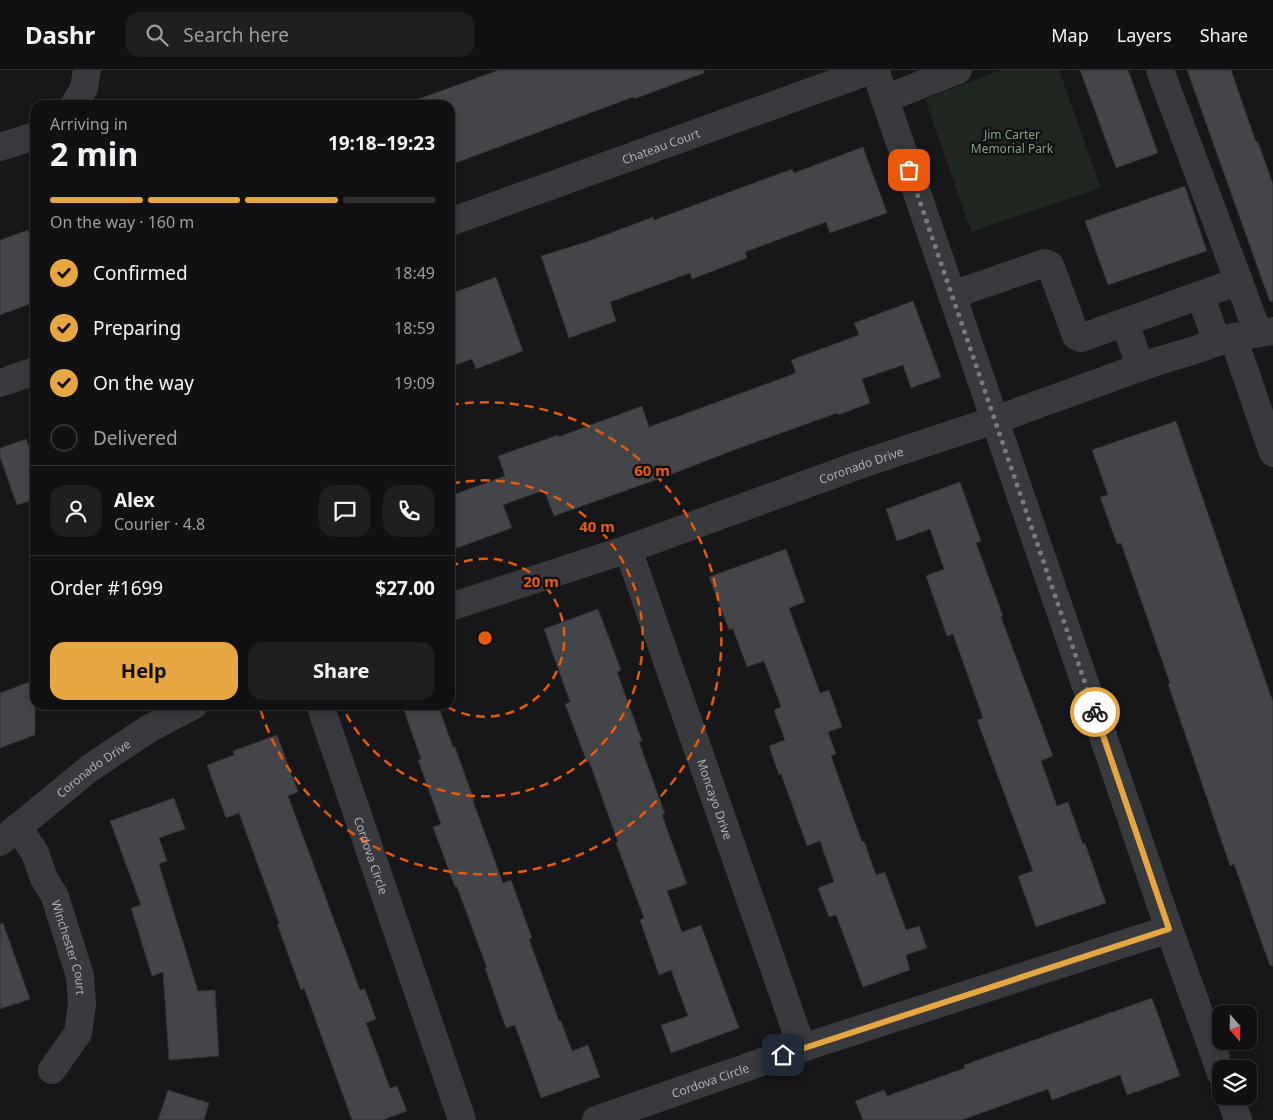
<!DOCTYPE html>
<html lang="en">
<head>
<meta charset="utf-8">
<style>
	body { margin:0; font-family:"Noto Sans",sans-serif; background:#1e1f21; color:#f1f3f6; height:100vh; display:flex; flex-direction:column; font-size:19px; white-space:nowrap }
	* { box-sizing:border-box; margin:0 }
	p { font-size:16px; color:#9c9da0 }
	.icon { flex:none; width:28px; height:28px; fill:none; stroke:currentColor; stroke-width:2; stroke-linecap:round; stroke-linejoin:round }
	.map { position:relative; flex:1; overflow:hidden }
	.drawer { position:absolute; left:30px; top:30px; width:425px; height:610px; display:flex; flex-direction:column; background:#111113; border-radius:15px; box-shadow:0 2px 8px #0003,0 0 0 1px #303133 }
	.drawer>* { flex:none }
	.needle { width:32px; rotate:160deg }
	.controls { position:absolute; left:1212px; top:935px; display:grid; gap:10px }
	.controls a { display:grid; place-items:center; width:45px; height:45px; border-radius:10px; background:#111113; box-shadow:0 2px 8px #0003,0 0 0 1px #303133; font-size:25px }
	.pin { position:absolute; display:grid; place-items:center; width:42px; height:42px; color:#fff; margin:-21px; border-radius:10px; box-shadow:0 2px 8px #0006 }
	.courier { position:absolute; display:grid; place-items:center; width:50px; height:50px; margin:-25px; border:4px solid #e6a742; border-radius:50%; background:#fff; color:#222; box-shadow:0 1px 6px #0007 }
	.head em { font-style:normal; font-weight:700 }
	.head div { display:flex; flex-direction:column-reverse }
	.head { display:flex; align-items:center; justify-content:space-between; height:85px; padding:0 20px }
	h1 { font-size:32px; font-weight:700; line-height:38px }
	.bar { display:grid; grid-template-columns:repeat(4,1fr); gap:8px 5px; align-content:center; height:60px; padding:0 20px }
	.bar i { height:6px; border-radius:4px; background:#303133 }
	.bar .current { background:#e6a742 }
	.bar p { grid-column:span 4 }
	.line { display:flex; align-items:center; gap:12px; padding:0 20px; border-top:1px solid #303133 }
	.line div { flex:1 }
	.round { display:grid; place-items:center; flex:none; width:52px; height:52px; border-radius:15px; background:#1e1f21 }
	ol { padding:0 20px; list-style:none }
	li { display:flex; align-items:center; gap:15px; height:55px }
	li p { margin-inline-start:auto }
	li .icon { padding:5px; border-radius:50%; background:#e6a742; color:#111; stroke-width:4 }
	li:last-child { color:#9c9da0 }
	li i { width:28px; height:28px; border:2px solid #303133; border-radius:50% }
	.action { display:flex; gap:10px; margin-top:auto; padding:10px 20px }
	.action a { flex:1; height:58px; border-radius:15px; background:#e6a742; color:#111; font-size:20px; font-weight:700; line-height:58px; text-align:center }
	.action a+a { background:#1e1f21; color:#f1f3f6 }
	header { display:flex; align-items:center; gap:30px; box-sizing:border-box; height:70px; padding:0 25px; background:#111113; border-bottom:1px solid #303133 }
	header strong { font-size:24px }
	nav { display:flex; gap:28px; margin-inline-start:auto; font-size:18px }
	.search { width:350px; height:45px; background:#1e1f21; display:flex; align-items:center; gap:12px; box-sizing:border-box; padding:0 18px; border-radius:15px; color:#9c9da0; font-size:19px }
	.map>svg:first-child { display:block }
	.green { fill:#1f2720 }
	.building { fill:#444549; stroke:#313135 }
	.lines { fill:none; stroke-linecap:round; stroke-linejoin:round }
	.minor { stroke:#383a3e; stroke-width:28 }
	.done { stroke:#777a80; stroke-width:5; stroke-dasharray:0 9 }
	.route { stroke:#e6a742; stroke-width:6 }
	.ring { fill:none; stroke:#e8590c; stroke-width:2.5; stroke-dasharray:9 6 }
	.labels { text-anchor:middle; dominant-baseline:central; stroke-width:5; stroke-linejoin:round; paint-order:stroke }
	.park-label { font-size:12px; fill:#83a283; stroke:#121214 }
	.street-label { font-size:12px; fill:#aaafb8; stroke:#121214 }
	.centre { fill:#e8590c; stroke:#121214; stroke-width:2.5 }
	.ring-label { font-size:15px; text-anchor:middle; font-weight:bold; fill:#e8590c; stroke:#121214; stroke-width:5; stroke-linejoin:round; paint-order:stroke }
</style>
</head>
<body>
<header>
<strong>Dashr</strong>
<div class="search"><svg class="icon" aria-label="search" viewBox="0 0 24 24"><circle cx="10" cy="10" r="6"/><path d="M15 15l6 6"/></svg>Search here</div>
<nav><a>Map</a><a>Layers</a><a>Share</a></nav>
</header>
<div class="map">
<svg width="1273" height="1050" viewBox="0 0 1273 1050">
	<rect width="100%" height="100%" fill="#171719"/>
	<!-- green -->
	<path class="green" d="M 1001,0 L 1059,0 L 1101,118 L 971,162 L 925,29 Z"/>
	<!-- building -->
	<g class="building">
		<path d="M 499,0 L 704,0 L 704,3 L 634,29 L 633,27 L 450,95 L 450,35 L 411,35 L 410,32 Z"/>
		<path d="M 1080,0 L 1128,0 L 1158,83 L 1116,98 Z"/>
		<path d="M 1187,0 L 1231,0 L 1256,72 L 1258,72 L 1273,114 L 1273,231 L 1270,232 Z"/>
		<path d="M 863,77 L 887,143 L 830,163 L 826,152 L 745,182 L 747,188 L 692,209 L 690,203 L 610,232 L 616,251 L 569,268 L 541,186 L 589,171 L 653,147 L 654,150 L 792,99 L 794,103 Z"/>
		<path d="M 1185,116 L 1207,181 L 1108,215 L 1085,151 Z"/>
		<path d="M 28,160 L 35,179 L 35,232 L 0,245 L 0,170 Z"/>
		<path d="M 496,207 L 523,281 L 476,299 L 472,289 L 450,297 L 450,224 Z"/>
		<path d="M 913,231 L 941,307 L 911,318 L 903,295 L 862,309 L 870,333 L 838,345 L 837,343 L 734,380 L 667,406 L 554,446 L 544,420 L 503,435 L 512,458 L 457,478 L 450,460 L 450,426 L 505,406 L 498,386 L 558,365 L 558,367 L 642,336 L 649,357 L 796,303 L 791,290 L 859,265 L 854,253 Z"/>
		<path d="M 1176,351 L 1273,632 L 1273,896 L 1270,896 L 1234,794 L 1230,796 L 1168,614 L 1170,613 L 1121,473 L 1117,474 L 1100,427 L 1108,425 L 1092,380 Z"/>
		<path d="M 26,369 L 35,393 L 35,429 L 17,435 L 0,387 L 0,378 Z"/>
		<path d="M 960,412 L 981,471 L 976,473 L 1003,546 L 1001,547 L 1053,686 L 1041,691 L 1057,736 L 1068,732 L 1083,774 L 1085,773 L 1106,833 L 1036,857 L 1018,806 L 1033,801 L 977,650 L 983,648 L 953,564 L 947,566 L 926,506 L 944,499 L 930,459 L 897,471 L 886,439 Z"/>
		<path d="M 786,479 L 805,532 L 789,538 L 820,623 L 829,620 L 842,657 L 828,662 L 836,684 L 831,686 L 862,772 L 864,771 L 876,805 L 885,802 L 906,860 L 919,856 L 927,878 L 906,885 L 910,900 L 863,917 L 836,845 L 829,847 L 818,818 L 834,812 L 820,771 L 807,776 L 781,704 L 779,705 L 769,676 L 785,670 L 774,640 L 781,637 L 764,591 L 747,597 L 733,559 L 729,560 L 709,507 Z"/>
		<path d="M 598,539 L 621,600 L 617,602 L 642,671 L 639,672 L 665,744 L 662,745 L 687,814 L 667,821 L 682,862 L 701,855 L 739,958 L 671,983 L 661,955 L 688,946 L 671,900 L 659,905 L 640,850 L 644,848 L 616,773 L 618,772 L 589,691 L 587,692 L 565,634 L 570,632 L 544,559 Z"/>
		<path d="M 35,610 L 35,665 L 0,678 L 0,623 Z"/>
		<path d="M 402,635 L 438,635 L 453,677 L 455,677 L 474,730 L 473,731 L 503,813 L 511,810 L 532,868 L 529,869 L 559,951 L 561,951 L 572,981 L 588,975 L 600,1007 L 541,1028 L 515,955 L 506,958 L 485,898 L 487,898 L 457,817 L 455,817 L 433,757 L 441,754 L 418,690 L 421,689 Z"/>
		<path d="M 277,665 L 298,722 L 288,726 L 360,920 L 365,919 L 376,949 L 366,953 L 390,1018 L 397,1016 L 407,1041 L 383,1050 L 352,1050 L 304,918 L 301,920 L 277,854 L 279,853 L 239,743 L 226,748 L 207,695 L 234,685 L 233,681 Z"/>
		<path d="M 174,728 L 185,759 L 159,768 L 167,791 L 159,794 L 198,921 L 215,920 L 219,986 L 169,990 L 163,902 L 152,906 L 131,838 L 141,835 L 110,751 Z"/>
		<path d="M 3,853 L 30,929 L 0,939 L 0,854 Z"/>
		<path d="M 1152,928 L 1180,1006 L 1127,1025 L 1120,1005 L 1052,1030 L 1048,1019 L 962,1050 L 863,1050 L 855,1031 L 884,1020 L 887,1026 L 965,998 L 964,995 Z"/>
		<path d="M 168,1020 L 209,1033 L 204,1050 L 158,1050 Z"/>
	</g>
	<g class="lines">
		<!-- minor -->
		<g class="minor">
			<path d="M 875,0 L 1169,859 L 1221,1003"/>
			<path d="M 1160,0 L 1258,263"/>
			<path d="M 885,29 L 958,0"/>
			<path d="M 74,35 L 84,18 L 87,0"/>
			<path d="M 0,77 L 35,66"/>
			<path id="s1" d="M 450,152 L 871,0"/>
			<path d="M 952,225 L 1045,193 L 1050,195 L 1076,266 L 1081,268 L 1239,211"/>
			<path d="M 1200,225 L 1217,272"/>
			<path d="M 1125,252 L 1140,297"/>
			<path d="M 1233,267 L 1273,383"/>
			<path d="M 0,313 L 35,301"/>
			<path id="s2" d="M 628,479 L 802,978"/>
			<path id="s3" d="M 450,537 L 628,479 L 859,395 L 995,350 L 1158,291 L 1192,281 L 1228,268 L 1273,261"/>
			<path id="s4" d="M 320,635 L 462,1050"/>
			<path id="s5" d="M 18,757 L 35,783 L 44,808 L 55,827 L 80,906 L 82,934 L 78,963 L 52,1000"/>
			<path id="s6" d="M 0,772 L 90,698 L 150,658 L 194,635"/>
			<path d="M 1230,1026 L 1238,1050"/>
			<path id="s7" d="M 596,1050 L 802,978 L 1169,859"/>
		</g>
	</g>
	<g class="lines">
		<!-- done -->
		<path class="done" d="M 909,100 L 1095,642"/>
		<!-- route -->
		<path class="route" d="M 783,985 L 1169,859 L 1095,642"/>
	</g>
	<!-- distance rings -->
	<g class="ring">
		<path d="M450 497A79 79 0 1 1 444 635"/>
		<path d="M451 414A158 158 0 1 1 342 636"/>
		<path d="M450 335A236 236 0 1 1 259 635"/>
	</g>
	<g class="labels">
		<!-- park labels -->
		<g class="park-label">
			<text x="1012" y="64">Jim Carter<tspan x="1012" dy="14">Memorial Park</tspan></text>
		</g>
		<!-- street labels -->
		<g class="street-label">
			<text stroke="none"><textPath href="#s1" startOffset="224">Chateau Court</textPath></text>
			<text stroke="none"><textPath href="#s3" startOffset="435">Coronado Drive</textPath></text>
			<text stroke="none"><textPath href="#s6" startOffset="119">Coronado Drive</textPath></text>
			<text stroke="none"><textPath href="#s2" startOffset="265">Moncayo Drive</textPath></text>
			<text stroke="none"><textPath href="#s4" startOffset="159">Cordova Circle</textPath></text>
			<text stroke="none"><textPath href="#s5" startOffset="132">Winchester Court</textPath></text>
			<text stroke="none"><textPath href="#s7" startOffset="121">Cordova Circle</textPath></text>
		</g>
	</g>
	<circle cx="485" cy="568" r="8" class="centre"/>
	<g class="ring-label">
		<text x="652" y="406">60 m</text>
		<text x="597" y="462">40 m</text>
		<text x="541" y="517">20 m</text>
	</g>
</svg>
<div class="controls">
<a><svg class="needle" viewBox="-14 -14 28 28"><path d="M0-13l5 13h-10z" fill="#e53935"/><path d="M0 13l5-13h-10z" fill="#9c9da0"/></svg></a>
<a><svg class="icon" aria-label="layers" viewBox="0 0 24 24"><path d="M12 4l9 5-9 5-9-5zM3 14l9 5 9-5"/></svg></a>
</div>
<div class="pin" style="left:909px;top:100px;background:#ea580c"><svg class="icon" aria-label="bag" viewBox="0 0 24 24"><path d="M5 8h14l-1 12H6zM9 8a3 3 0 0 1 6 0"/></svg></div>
<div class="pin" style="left:783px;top:985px;background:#1f2937"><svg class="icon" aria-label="home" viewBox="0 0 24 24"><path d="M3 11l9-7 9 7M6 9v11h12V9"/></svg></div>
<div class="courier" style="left:1095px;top:642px"><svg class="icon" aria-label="bike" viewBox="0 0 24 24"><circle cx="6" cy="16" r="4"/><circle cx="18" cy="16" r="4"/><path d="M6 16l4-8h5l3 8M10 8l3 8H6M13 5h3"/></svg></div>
<section class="drawer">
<div class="head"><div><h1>2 min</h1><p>Arriving in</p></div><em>19:18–19:23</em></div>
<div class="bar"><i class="current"></i><i class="current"></i><i class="current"></i><i></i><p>On the way · 160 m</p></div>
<ol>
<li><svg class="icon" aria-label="check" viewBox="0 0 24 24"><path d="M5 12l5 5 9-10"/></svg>Confirmed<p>18:49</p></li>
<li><svg class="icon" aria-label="check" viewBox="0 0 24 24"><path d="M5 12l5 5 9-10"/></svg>Preparing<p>18:59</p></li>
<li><svg class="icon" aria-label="check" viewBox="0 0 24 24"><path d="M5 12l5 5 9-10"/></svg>On the way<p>19:09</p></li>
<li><i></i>Delivered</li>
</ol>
<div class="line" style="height:90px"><a class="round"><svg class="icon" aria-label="person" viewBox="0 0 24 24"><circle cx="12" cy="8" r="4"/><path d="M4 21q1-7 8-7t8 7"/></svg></a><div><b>Alex</b><p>Courier · 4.8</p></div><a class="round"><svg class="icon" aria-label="chat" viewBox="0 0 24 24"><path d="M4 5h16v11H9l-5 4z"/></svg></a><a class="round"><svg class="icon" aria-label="phone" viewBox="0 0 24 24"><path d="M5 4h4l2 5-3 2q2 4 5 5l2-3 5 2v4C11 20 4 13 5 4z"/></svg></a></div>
<div class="line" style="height:65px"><div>Order #1699</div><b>$27.00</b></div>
<div class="action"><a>Help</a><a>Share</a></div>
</section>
</div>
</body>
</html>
